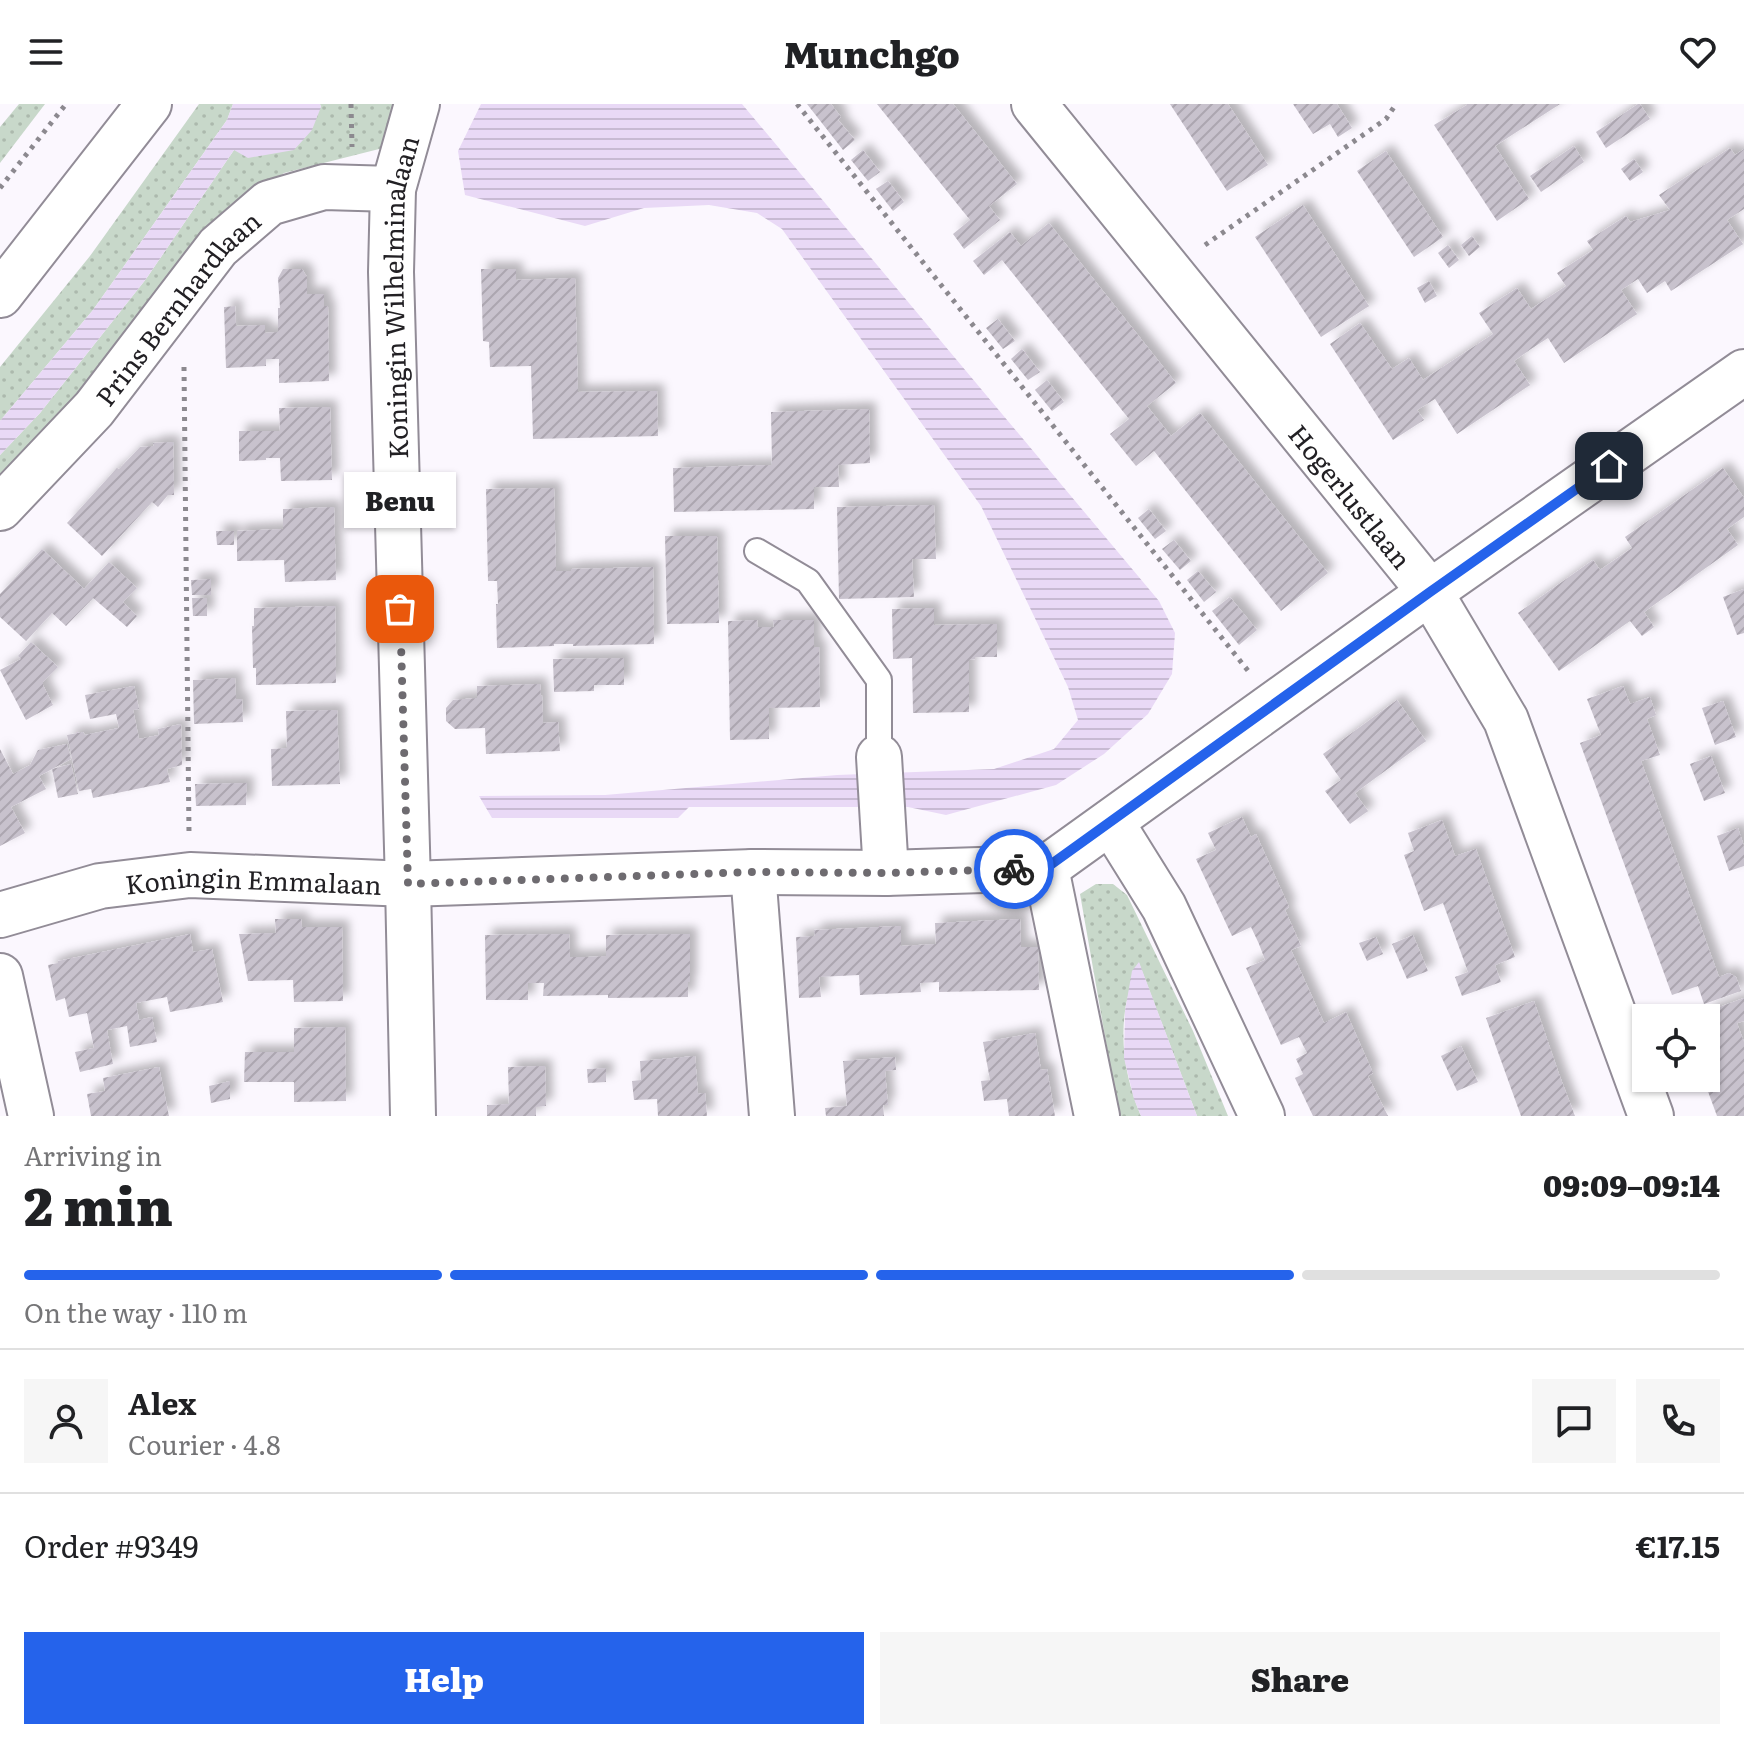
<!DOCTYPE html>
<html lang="en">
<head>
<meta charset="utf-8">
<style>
	body { margin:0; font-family:Literata,serif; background:#f6f6f6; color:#202124; height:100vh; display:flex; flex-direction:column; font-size:30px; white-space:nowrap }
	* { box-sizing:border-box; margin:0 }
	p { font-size:26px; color:#757577 }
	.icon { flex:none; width:44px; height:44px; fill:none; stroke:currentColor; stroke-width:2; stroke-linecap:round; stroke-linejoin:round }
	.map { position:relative; height:1012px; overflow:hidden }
	.side { display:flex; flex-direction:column; background:#fff; flex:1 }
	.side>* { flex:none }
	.tools { position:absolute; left:1632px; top:900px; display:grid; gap:16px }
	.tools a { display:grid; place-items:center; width:88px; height:88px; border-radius:0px; background:#fff; box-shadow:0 2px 6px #0004; font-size:40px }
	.pin { position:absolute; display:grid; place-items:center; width:68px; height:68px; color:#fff; margin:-34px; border-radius:16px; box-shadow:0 4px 12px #0006 }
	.courier { position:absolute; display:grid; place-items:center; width:80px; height:80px; margin:-40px; border:6px solid #2563eb; border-radius:50%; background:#fff; color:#222; box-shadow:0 2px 10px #0007 }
	.bubble { position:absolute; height:56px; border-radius:0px; background:#fff; box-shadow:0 2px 6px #0004; font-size:26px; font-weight:800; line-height:56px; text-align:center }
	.summary em { font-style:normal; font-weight:800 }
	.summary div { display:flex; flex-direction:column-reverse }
	.summary { display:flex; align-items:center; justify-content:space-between; height:136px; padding:0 24px }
	h1 { font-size:52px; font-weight:800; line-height:60px }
	.bar { display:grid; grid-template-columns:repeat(4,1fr); gap:12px 8px; align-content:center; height:96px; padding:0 24px }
	.bar i { height:10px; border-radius:6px; background:#e0e0e0 }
	.bar .active { background:#2563eb }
	.bar p { grid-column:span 4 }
	.line { display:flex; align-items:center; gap:20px; padding:0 24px; border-top:2px solid #e0e0e0 }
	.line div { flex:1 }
	.round { display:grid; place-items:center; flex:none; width:84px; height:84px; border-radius:0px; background:#f6f6f6 }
	.button { display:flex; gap:16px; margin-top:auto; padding:16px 24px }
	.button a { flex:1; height:92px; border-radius:0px; background:#2563eb; color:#fff; font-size:32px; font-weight:800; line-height:92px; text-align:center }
	.button a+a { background:#f6f6f6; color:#202124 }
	header { display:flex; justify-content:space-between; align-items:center; height:104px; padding:0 24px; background:#fff; font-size:36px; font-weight:800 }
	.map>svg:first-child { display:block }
	.grass { fill:url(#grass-dots) }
	.water { fill:url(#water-rules) }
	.building { fill:url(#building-hatch); filter:url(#shadow) }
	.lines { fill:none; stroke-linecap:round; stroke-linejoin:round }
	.lane-casing { stroke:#928c97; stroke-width:28 }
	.street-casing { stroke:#928c97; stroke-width:48 }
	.secondary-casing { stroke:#928c97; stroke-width:48 }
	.path { stroke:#8c898f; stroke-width:5; stroke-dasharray:4 6; stroke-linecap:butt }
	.lane { stroke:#fff; stroke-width:24 }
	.street { stroke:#fff; stroke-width:44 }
	.secondary { stroke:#fff; stroke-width:44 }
	.done { stroke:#6e6b70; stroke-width:8; stroke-dasharray:0 14.4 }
	.route { stroke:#2563eb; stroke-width:10 }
	.labels { text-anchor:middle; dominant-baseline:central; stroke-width:7; stroke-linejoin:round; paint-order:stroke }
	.street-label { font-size:26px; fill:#222024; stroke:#fff }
</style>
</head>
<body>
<header><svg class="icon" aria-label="menu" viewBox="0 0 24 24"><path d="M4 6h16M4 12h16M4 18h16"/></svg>Munchgo<svg class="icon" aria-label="heart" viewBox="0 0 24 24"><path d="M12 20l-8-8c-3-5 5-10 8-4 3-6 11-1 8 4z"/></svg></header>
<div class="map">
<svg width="1744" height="1012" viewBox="0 0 1744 1012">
	<defs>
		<pattern id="grass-dots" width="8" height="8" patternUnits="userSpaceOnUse" patternTransform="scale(2)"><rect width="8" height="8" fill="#c8d8ca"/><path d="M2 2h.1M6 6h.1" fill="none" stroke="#acb9ad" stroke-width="1.8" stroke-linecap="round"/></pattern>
		<pattern id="water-rules" width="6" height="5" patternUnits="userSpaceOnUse" patternTransform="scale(2)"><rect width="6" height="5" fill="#e9d9f6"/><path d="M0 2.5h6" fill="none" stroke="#c8bad3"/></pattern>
		<pattern id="building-hatch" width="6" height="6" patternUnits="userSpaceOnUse" patternTransform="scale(2)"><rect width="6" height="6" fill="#c8c2cd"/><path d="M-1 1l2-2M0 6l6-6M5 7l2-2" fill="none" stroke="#aca6b0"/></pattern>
		<filter id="shadow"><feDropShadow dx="7" dy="-7" stdDeviation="4" flood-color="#0004"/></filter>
	</defs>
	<rect width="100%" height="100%" fill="#fbf7fe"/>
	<!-- grass -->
	<g class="grass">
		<path d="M 19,0 L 45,0 L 0,59 L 0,23 Z"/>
		<path d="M 199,0 L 233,0 L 227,16 L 93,206 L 0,317 L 0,263 L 90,152 Z"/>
		<path d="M 320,0 L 395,0 L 387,43 L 284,69 L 216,118 L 105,259 L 0,373 L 0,351 L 40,309 L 146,175 L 234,46 L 321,3 Z"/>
		<path d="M 1096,780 L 1113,780 L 1127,791 L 1193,927 L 1228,1012 L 1197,1012 L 1139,859 C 1134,875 1127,891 1125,907 C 1120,943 1127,979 1141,1012 L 1119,1012 L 1080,790 Z"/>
	</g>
	<!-- water -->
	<g class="water">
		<path d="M 233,0 L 320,0 L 321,3 L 312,26 L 294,46 L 248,54 L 234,46 L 146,175 L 40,309 L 0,351 L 0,317 L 93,206 L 227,16 Z"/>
		<path d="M 481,0 L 742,0 L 1159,497 L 1175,529 L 1172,570 L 1148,610 L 1104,650 L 1056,681 L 946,711 L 908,703 L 689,703 L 678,714 L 492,714 L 479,692 L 605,691 L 837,671 L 994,665 L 1054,645 L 1078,616 L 1068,583 L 981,402 L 782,125 L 757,109 L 709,101 L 644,104 L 585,122 L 465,91 L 458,47 Z"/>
		<path d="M 1139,858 L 1197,1012 L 1141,1012 L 1134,995 L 1124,954 L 1125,907 L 1132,867 Z"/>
	</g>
	<!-- building -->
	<g class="building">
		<path d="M 807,0 L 831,0 L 841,13 L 838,16 L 855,36 L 843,46 Z"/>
		<path d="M 877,0 L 953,0 L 1017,80 L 989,102 L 1000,116 L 964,145 L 953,130 L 970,116 Z"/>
		<path d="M 1170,0 L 1228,0 L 1268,61 L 1227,87 Z"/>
		<path d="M 1293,0 L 1337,0 L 1352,24 L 1338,33 L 1330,20 L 1313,30 Z"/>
		<path d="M 1466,0 L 1560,0 L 1495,42 L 1529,95 L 1497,117 L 1434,21 L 1467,1 Z"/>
		<path d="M 1638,0 L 1640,0 L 1650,15 L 1606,44 L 1596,28 Z"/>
		<path d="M 1574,42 L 1584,58 L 1541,88 L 1530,72 Z"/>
		<path d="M 1730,44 L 1735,51 L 1744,45 L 1744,105 L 1727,116 L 1743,140 L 1671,187 L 1665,177 L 1647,189 L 1638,175 L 1621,186 L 1637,210 L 1564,259 L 1548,234 L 1531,245 L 1514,257 L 1530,281 L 1457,330 L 1435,295 L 1417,306 L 1424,316 L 1393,336 L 1330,240 L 1360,219 L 1392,265 L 1409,254 L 1423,276 L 1493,230 L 1479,209 L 1517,184 L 1531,205 L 1566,182 L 1557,169 L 1593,146 L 1587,137 L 1626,112 L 1630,118 L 1670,106 L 1659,91 Z"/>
		<path d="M 863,46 L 880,68 L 868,77 L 851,56 Z"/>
		<path d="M 1386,47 L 1443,133 L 1414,153 L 1357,67 Z"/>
		<path d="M 1634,55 L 1643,68 L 1630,77 L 1621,65 Z"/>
		<path d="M 888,77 L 904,98 L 893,107 L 876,85 Z"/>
		<path d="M 1303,101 L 1369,202 L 1321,233 L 1255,133 Z"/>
		<path d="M 1049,119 L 1176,279 L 1147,302 L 1171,332 L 1200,309 L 1328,469 L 1281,507 L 1154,347 L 1136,362 L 1110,330 L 1129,315 L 1002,156 L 984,171 L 973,157 L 1010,128 L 1021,142 Z"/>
		<path d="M 1472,132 L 1480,143 L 1469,152 L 1461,141 Z"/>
		<path d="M 1448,141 L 1459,156 L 1449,164 L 1438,149 Z"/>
		<path d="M 283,165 L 302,165 L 307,173 L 307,190 L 324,190 L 324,202 L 328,202 L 329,277 L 279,279 L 279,255 L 266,255 L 266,262 L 226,264 L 224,203 L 235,202 L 236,222 L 265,221 L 265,229 L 278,228 L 278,204 L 280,204 L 278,174 Z"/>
		<path d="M 481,165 L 516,165 L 516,176 L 575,174 L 578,288 L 657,287 L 658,332 L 533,335 L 531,262 L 490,263 L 489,238 L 483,237 Z"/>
		<path d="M 1429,177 L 1437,192 L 1425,199 L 1417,184 Z"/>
		<path d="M 998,215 L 1015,237 L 1003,245 L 986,224 Z"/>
		<path d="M 1022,245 L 1040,268 L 1028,276 L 1011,255 Z"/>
		<path d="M 1047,276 L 1064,298 L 1052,307 L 1035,286 Z"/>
		<path d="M 330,303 L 332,376 L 281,377 L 280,354 L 266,354 L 266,356 L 239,357 L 239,327 L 280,327 L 279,304 Z"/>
		<path d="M 869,305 L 870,359 L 838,361 L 839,383 L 814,383 L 814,405 L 674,408 L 673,364 L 772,361 L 771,308 Z"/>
		<path d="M 173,338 L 174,391 L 168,391 L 158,403 L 152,398 L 102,452 L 67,419 L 117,364 L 119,365 L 140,343 L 154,342 L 153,339 Z"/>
		<path d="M 1723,364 L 1744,394 L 1744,413 L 1727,425 L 1738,441 L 1644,508 L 1654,523 L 1642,532 L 1630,517 L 1559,567 L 1518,509 L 1593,456 L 1600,466 L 1632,444 L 1625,433 Z"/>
		<path d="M 554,384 L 556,467 L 571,467 L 571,465 L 653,463 L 654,540 L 573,542 L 573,540 L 554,540 L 554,542 L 497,544 L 496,500 L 498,500 L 497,477 L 488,477 L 486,385 Z"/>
		<path d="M 934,401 L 936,455 L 912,455 L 914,493 L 839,495 L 837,403 Z"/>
		<path d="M 334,403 L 336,476 L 285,478 L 284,456 L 237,457 L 237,427 L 283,425 L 283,405 Z"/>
		<path d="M 1149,405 L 1166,427 L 1155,435 L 1138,414 Z"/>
		<path d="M 216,427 L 234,427 L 234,441 L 217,441 Z"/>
		<path d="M 665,432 L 717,432 L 719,519 L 667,520 Z"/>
		<path d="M 1174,436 L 1191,457 L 1180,466 L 1162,445 Z"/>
		<path d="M 42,445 L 84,485 L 109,458 L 137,484 L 123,498 L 137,512 L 127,523 L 93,494 L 66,522 L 52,509 L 26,537 L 0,513 L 0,490 Z"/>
		<path d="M 1198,467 L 1216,488 L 1204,498 L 1187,476 Z"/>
		<path d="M 211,475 L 211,491 L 192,491 L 191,476 Z"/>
		<path d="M 1744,485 L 1744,529 L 1737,531 L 1723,493 Z"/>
		<path d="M 1230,493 L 1257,526 L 1239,541 L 1212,507 Z"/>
		<path d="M 192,494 L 207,494 L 207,512 L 193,512 Z"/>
		<path d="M 335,502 L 336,579 L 256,581 L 256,564 L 253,564 L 252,522 L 254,522 L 254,504 Z"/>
		<path d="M 934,504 L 934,521 L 997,520 L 997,553 L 975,553 L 975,555 L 969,556 L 969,608 L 913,609 L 912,554 L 893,555 L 892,505 Z"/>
		<path d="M 757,516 L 758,523 L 774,523 L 773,516 L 814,516 L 814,543 L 819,543 L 820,603 L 769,604 L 769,635 L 730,636 L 728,517 Z"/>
		<path d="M 31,538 L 58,563 L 43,578 L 43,581 L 53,601 L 26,616 L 0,566 L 21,555 L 18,552 Z"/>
		<path d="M 624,554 L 624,581 L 594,581 L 594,587 L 554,588 L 553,555 Z"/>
		<path d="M 235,574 L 236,595 L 242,595 L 243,618 L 194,620 L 193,576 Z"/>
		<path d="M 540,580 L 541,592 L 542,591 L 543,619 L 558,618 L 560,647 L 486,650 L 485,624 L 455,625 L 446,617 L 446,604 L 453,596 L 477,594 L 477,582 Z"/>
		<path d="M 134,582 L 139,605 L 133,606 L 139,635 L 159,631 L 158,625 L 181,620 L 182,661 L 167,665 L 170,678 L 93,694 L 91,685 L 79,687 L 67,631 L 83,628 L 85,631 L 119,624 L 116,610 L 90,615 L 85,591 Z"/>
		<path d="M 1623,582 L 1630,600 L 1650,593 L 1656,611 L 1647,615 L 1660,651 L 1641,657 L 1719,873 L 1729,869 L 1736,873 L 1741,887 L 1704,900 L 1698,882 L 1672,891 L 1580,639 L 1601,631 L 1587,595 Z"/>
		<path d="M 1397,596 L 1426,637 L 1355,689 L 1368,707 L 1350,720 L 1325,687 L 1341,676 L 1323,650 Z"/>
		<path d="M 1723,597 L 1736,633 L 1715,641 L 1702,604 Z"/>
		<path d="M 337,606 L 340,680 L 272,682 L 271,645 L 287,644 L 286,607 Z"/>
		<path d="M 67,640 L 71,655 L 39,672 L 46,685 L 11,703 L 25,729 L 0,742 L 0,645 L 13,670 L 30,661 L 38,646 Z"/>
		<path d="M 1711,652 L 1725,689 L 1704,697 L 1690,660 Z"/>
		<path d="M 71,660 L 78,690 L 58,694 L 52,665 Z"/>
		<path d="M 247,679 L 246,701 L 196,702 L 195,680 Z"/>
		<path d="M 1242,713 L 1251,733 L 1256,730 L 1289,803 L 1285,806 L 1301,842 L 1291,846 L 1324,919 L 1346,908 L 1373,969 L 1368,972 L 1388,1012 L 1313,1012 L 1295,974 L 1303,970 L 1296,955 L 1307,949 L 1299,933 L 1281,941 L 1246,864 L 1265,856 L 1259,840 L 1251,823 L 1232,832 L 1196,755 L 1216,746 L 1208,729 Z"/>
		<path d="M 1442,716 L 1455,752 L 1476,745 L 1515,853 L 1495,861 L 1501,878 L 1462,892 L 1455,873 L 1468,868 L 1443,799 L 1424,807 L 1404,751 L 1414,747 L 1408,729 Z"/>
		<path d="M 1738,724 L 1744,742 L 1744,762 L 1729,767 L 1717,732 Z"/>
		<path d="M 275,815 L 301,815 L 302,823 L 342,823 L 343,897 L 294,898 L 293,876 L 248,877 L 239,830 L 276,829 Z"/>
		<path d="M 1020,815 L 1021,843 L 1038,843 L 1039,886 L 939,888 L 939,878 L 920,879 L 921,888 L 860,891 L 859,871 L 819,873 L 821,893 L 799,894 L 796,833 L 815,832 L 814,826 L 901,822 L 901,842 L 936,840 L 935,819 Z"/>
		<path d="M 190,830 L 193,848 L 212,845 L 223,898 L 170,908 L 167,893 L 136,899 L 139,916 L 152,913 L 157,938 L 130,943 L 127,922 L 107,926 L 113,960 L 80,968 L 75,948 L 94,944 L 87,909 L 69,913 L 65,894 L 56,897 L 48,861 L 58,859 L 58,857 Z"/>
		<path d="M 569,830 L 570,853 L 588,853 L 606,852 L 606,831 L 690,830 L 690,878 L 688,878 L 688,893 L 608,894 L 608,891 L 543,892 L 544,879 L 528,879 L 528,896 L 486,896 L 485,831 Z"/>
		<path d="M 1413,831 L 1428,867 L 1407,875 L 1392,840 Z"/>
		<path d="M 1376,833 L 1383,850 L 1367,857 L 1359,839 Z"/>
		<path d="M 1744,894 L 1744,917 L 1737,919 L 1744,938 L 1744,1012 L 1717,1012 L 1703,974 L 1706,974 L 1706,928 L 1714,925 L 1708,907 Z"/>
		<path d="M 1534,897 L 1559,970 L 1575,1012 L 1521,1012 L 1499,951 L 1486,914 Z"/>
		<path d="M 345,923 L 346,997 L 294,998 L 294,978 L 244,978 L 245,948 L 294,948 L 294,924 Z"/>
		<path d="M 1035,929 L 1041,966 L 1047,965 L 1055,1012 L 1009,1012 L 1007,995 L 984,997 L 981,977 L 990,976 L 983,938 Z"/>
		<path d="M 1461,942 L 1478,978 L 1457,987 L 1441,952 Z"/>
		<path d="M 695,952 L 698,990 L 705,989 L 707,1012 L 658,1012 L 657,995 L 634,996 L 632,977 L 641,976 L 640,957 Z"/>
		<path d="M 895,953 L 896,966 L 885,967 L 888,1001 L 883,1001 L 884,1012 L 826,1012 L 825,1004 L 847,1002 L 843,957 Z"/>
		<path d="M 545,962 L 546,1002 L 536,1003 L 536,1012 L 487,1012 L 487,1001 L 509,1000 L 508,963 Z"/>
		<path d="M 159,963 L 169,1012 L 91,1012 L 87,990 L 105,987 L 103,974 Z"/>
		<path d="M 606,964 L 606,978 L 588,979 L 587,965 Z"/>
		<path d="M 230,977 L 230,995 L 211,999 L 209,982 Z"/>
	</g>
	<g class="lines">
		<!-- lane casing -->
		<g class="lane-casing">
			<path id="lane" d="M 757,447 L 808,477 L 879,576 L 879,653"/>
		</g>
		<!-- street casing -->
		<g class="street-casing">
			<g id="street">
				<path id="s1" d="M 1034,0 L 1430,488 L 1506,616 L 1651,1012"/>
				<path id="s2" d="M 0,404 L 94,305 L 218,143 L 269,99 L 324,83 L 393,85"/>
				<path d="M 879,653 L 886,769"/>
				<path d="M 1111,718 L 1164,803 L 1262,1012"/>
				<path d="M 1046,764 L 1097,1012"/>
				<path d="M 753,768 L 772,1012"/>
				<path id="s3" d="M 0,811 L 100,782 L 190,771 L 408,780 L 753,768 L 886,769 L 1046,764 L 1430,488 L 1744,268"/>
				<path d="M 0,872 L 31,1012"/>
				<path id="s4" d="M 413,1012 L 408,780 L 391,168 L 393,85 L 417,0"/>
			</g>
		</g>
		<!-- secondary casing -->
		<g class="secondary-casing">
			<path id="secondary" d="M 0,191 L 149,0"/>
		</g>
		<!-- path -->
		<g class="path">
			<path d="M 351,0 L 352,43"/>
			<path d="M 797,0 L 1249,568"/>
			<path d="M 0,84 L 66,0"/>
			<path d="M 1205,141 L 1386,15 L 1396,0"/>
			<path d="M 184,263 L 189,729"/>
		</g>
		<!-- lane -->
		<use href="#lane" class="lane"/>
		<!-- street -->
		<use href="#street" class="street"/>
		<!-- secondary -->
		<use href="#secondary" class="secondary"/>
	</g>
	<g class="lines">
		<!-- done -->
		<path class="done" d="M 400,505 L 408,780 L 753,768 L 886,769 L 1014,765"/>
		<!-- route -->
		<path class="route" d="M 1014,765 L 1046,764 L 1430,488 L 1609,362"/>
	</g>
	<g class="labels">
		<!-- street labels -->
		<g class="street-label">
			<text stroke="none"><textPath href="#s4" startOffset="820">Koningin Wilhelminalaan</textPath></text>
			<text stroke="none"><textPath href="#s2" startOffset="268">Prins Bernhardlaan</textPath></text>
			<text stroke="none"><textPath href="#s1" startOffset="504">Hogerlustlaan</textPath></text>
			<text stroke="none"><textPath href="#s3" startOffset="258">Koningin Emmalaan</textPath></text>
		</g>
	</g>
</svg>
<div class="tools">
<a><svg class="icon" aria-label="locate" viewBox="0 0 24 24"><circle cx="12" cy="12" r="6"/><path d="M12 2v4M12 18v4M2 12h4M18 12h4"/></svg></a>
</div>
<div class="pin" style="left:400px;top:505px;background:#ea580c"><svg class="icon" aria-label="bag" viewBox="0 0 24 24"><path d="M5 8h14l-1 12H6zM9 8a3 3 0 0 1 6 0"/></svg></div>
<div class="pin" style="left:1609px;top:362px;background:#1f2937"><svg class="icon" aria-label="home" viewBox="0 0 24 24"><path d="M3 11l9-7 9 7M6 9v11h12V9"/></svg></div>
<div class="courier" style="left:1014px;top:765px"><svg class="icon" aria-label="bike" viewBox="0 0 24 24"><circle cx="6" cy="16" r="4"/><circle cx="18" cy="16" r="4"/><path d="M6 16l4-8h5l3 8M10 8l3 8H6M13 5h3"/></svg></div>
<div class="bubble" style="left:344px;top:368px;width:112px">Benu</div>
</div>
<section class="side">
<div class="summary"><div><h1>2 min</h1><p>Arriving in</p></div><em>09:09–09:14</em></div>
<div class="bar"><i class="active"></i><i class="active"></i><i class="active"></i><i></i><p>On the way · 110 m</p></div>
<div class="line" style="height:144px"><a class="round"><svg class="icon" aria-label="person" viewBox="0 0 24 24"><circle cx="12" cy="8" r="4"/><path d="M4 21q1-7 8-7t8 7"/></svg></a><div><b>Alex</b><p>Courier · 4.8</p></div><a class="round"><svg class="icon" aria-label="chat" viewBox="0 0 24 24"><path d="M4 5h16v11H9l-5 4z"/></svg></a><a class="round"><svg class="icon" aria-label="phone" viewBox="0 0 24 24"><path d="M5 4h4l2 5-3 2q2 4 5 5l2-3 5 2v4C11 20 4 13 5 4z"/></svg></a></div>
<div class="line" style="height:104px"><div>Order #9349</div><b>€17.15</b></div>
<div class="button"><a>Help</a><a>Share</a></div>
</section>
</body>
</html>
